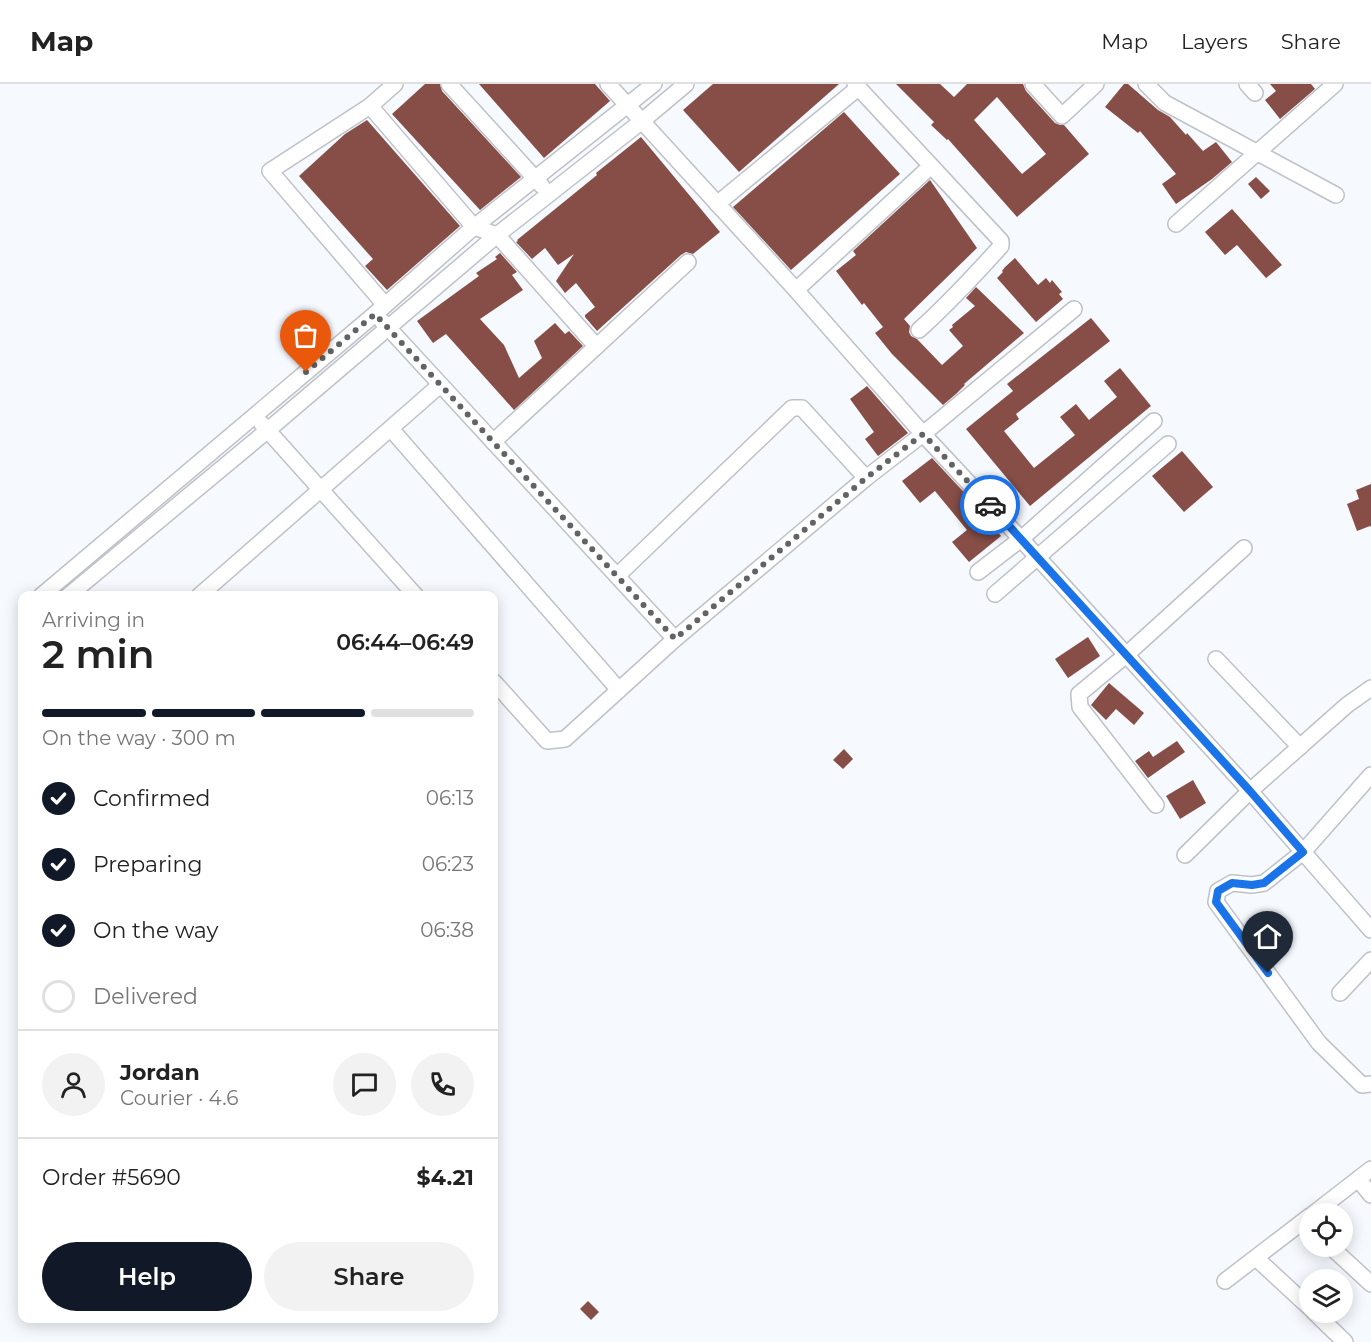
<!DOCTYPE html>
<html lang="en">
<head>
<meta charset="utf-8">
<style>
	body { margin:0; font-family:Montserrat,sans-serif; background:#f2f2f2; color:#222; height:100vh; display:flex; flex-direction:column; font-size:22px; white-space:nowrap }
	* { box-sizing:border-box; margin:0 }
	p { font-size:20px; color:#767676 }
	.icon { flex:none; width:33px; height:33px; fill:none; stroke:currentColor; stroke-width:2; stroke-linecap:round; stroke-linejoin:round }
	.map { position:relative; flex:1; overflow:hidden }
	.drawer { position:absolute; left:18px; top:507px; width:480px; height:732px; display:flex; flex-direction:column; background:#fff; border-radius:12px; box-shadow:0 3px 15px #0003 }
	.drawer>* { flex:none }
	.controls { position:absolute; left:1299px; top:1119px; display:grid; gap:12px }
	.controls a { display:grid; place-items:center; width:54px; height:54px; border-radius:50%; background:#fff; box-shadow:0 3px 15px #0003; font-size:30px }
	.pin { position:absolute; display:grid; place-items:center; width:51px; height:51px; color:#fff; margin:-62px -26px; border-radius:50% 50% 50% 0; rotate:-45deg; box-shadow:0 0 6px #0007 }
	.pin .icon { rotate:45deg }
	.courier { position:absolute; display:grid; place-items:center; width:60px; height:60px; margin:-30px; border:4px solid #1a73e8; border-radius:50%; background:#fff; color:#222; box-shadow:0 2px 8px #0007 }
	.head em { font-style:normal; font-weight:600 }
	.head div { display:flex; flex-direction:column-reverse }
	.head { display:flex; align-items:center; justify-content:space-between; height:102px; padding:0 24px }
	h1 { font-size:39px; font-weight:600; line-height:45px }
	.bar { display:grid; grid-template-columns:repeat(4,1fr); gap:9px 6px; align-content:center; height:72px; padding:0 24px }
	.bar i { height:8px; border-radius:4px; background:#e0e0e0 }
	.bar .active { background:#111827 }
	.bar p { grid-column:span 4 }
	.line { display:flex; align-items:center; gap:15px; padding:0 24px; border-top:2px solid #e0e0e0 }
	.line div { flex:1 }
	.round { display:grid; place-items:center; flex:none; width:63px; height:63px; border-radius:32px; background:#f2f2f2 }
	ol { padding:0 24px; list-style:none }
	li { display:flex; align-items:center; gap:18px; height:66px }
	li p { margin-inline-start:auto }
	li .icon { padding:6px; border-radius:50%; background:#111827; color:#fff; stroke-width:4 }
	li:last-child { color:#767676 }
	li i { width:33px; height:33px; border:3px solid #e0e0e0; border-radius:50% }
	.cta { display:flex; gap:12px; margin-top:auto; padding:12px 24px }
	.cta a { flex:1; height:69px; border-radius:36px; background:#111827; color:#fff; font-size:24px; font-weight:600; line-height:69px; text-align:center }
	.cta a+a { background:#f2f2f2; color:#222 }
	header { display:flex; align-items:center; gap:36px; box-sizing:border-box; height:84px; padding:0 30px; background:#fff; border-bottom:2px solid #e0e0e0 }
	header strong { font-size:28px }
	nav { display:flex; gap:33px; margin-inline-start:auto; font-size:21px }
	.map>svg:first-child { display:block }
	.building { fill:#864e47; fill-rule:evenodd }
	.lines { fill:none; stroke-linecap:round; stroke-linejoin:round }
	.minor-casing { stroke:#bec2c8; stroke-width:18 }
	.minor { stroke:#fff; stroke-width:15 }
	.done { stroke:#616366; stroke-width:6; stroke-dasharray:0 10.8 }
	.route { stroke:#1a73e8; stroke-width:8 }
</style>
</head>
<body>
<header>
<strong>Map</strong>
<nav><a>Map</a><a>Layers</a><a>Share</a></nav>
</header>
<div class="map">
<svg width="1371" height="1258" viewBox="0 0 1371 1258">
	<rect width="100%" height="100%" fill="#f6f9fe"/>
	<!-- building -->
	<g class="building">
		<path d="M 425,0 L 440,0 L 442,7 L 521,93 L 480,126 L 392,30 Z"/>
		<path d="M 479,0 L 595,0 L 610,17 L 544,74 Z"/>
		<path d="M 713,0 L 839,0 L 739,88 L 683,26 Z"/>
		<path d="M 896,0 L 940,0 L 954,13 L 967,0 L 1023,0 L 1026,7 L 1055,39 L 1060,41 L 1064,41 L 1089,70 L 1017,133 L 948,55 L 947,56 L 931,41 L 934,38 ZM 997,13 L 1046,70 L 1022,90 L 974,36 Z"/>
		<path d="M 1124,0 L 1128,0 L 1158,26 L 1170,33 L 1186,51 L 1187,49 L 1203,67 L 1216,58 L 1232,78 L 1212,95 L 1176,120 L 1162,100 L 1176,90 L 1140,47 L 1138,49 L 1105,23 Z"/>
		<path d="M 1270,0 L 1311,0 L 1315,5 L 1280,35 L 1265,16 L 1276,7 Z"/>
		<path d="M 844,28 L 900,90 L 791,186 L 733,123 Z"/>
		<path d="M 367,36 L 460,142 L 387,206 L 365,182 L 373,175 L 299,92 L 345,50 Z"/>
		<path d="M 641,53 L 720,148 L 693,170 L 686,168 L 681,171 L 597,247 L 585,233 L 585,231 L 595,223 L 576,199 L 565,209 L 556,197 L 574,170 L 558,181 L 545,164 L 532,175 L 516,158 L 518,157 L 517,156 L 597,91 L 596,89 Z"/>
		<path d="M 1256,93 L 1270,107 L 1261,115 L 1248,100 Z"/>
		<path d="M 930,96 L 977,164 L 904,235 L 910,242 L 909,248 L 911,252 L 917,255 L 942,281 L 963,262 L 949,246 L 953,243 L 952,241 L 975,222 L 966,214 L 976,203 L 1024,249 L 964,300 L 965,301 L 956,310 L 943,321 L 892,270 L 875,249 L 883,243 L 864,219 L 862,221 L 836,187 L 856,171 L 853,167 Z"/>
		<path d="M 1232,125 L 1282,181 L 1266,194 L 1237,161 L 1225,171 L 1205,148 Z"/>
		<path d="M 500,169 L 517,188 L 512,191 L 523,206 L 480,235 L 504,261 L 519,294 L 542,274 L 534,257 L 555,239 L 565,250 L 569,247 L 583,262 L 514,326 L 446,250 L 433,259 L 417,237 L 479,192 L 476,189 L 497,175 L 495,173 Z"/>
		<path d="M 1015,174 L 1038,201 L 1046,194 L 1050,199 L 1052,196 L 1062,208 L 1059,210 L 1063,215 L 1036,238 L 997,194 L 1003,188 L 1002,187 L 1005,183 Z"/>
		<path d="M 1091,234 L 1110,257 L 1016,330 L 1019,335 L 1004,347 L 1034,384 L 1075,351 L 1060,333 L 1076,320 L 1089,336 L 1117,313 L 1104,297 L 1120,284 L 1151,322 L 1030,422 L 966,345 L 1013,307 L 1007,300 Z"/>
		<path d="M 867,302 L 908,349 L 878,372 L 865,355 L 874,348 L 850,315 Z"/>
		<path d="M 1182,367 L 1213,403 L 1184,428 L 1152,392 Z"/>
		<path d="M 932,374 L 975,420 L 1001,452 L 969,478 L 952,458 L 967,446 L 935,407 L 920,419 L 902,397 Z"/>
		<path d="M 1371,400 L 1371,443 L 1370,442 L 1357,447 L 1347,420 L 1359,415 L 1356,406 Z"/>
		<path d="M 1088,553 L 1100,572 L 1068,594 L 1055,575 Z"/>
		<path d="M 1109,599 L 1144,629 L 1134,641 L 1116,625 L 1106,636 L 1091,621 Z"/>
		<path d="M 1177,657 L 1185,668 L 1148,694 L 1135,677 L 1149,667 L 1153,673 Z"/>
		<path d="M 844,665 L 853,675 L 843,685 L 833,676 Z"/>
		<path d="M 1193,696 L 1206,719 L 1180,735 L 1166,712 Z"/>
		<path d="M 588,1217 L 599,1228 L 591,1236 L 580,1225 Z"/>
	</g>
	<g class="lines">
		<!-- minor casing -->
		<g class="minor-casing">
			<g id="minor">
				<path d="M 449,0 L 542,102"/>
				<path d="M 608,0 L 796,206"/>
				<path d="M 855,0 L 1001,157 L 1001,162 C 974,192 949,219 919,246"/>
				<path d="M 1033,0 L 1062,32 L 1096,0"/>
				<path d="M 1146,0 L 1165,19 L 1336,111"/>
				<path d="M 1247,0 L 1255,9"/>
				<path d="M 370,22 L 474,143 L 497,151 L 596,262"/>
				<path d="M 931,82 L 796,206 L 923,350 L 1021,455 L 1250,707 L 1371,846"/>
				<path d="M 717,120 L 858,4"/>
				<path d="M 1176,140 L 1335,0"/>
				<path d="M 385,221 L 270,87 L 370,22 L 395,0"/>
				<path d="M 382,237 L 675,555"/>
				<path d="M 262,340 L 416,512"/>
				<path d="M 391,345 L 619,606"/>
				<path d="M 493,358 L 688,178"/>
				<path d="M 978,488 L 1021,455 L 1154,337"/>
				<path d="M 617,492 L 792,324 L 802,324 L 866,394"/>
				<path d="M 995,510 L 1168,360"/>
				<path d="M 41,512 L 375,230 L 474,143 L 654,0"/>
				<path d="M 68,512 L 268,346 L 497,151 L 642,37 L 686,0"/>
				<path d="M 199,512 L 440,301"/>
				<path d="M 1216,575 L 1300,663"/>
				<path d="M 494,598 L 547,657 L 565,655 L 675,555 L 866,394 L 923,350 L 1074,225"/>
				<path d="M 1371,691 L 1303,768 L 1264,799 L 1252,801 L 1232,799 L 1218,807 L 1216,818 L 1319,959 L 1362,1001 L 1371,1000"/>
				<path d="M 1156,721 L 1080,623 L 1079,610 L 1126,571 L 1244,464"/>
				<path d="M 1185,771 L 1250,707 L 1347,621 L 1371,604"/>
				<path d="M 1340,909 L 1371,876"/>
				<path d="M 1358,1095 L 1371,1111"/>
				<path d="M 1313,1130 L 1371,1085"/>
				<path d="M 1330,1162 L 1371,1200"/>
				<path d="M 1256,1174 L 1310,1224"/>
				<path d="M 1225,1197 L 1310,1132"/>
				<path d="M 1314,1228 L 1345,1258"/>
			</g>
		</g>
		<!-- minor -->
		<use href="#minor" class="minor"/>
	</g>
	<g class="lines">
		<!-- done -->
		<path class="done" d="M 306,288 L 375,230 L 675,555 L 866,394 L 923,350 L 990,421"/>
		<!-- route -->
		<path class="route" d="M 990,421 L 1250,707 L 1303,768 L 1264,799 L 1252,801 L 1232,799 L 1218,807 L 1216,818 L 1268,889"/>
	</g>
</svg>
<div class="controls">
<a><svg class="icon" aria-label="locate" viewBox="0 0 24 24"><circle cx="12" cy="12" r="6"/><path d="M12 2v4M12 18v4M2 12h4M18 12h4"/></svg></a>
<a><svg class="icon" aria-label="layers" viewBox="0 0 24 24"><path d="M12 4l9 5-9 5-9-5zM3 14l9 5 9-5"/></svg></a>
</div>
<div class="pin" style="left:306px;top:288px;background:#ea580c"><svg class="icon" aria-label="bag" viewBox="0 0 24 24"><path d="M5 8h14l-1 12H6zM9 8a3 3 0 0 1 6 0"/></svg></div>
<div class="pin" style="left:1268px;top:889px;background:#1f2937"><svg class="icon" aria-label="home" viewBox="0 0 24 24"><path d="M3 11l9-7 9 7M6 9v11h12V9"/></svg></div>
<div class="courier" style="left:990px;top:421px"><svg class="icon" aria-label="car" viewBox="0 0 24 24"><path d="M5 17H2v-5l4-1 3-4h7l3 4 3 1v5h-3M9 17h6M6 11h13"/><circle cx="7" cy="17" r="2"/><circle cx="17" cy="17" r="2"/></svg></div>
<section class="drawer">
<div class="head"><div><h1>2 min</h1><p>Arriving in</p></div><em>06:44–06:49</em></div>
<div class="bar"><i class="active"></i><i class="active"></i><i class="active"></i><i></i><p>On the way · 300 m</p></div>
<ol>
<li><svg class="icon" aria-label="check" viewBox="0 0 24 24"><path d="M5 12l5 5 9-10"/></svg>Confirmed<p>06:13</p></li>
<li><svg class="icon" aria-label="check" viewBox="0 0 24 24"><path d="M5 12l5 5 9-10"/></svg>Preparing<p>06:23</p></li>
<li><svg class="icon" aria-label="check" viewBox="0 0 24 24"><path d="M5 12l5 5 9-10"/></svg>On the way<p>06:38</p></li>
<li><i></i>Delivered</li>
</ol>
<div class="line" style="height:108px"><a class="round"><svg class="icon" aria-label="person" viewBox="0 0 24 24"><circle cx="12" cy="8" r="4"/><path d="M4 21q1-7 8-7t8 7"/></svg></a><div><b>Jordan</b><p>Courier · 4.6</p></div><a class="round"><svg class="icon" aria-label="chat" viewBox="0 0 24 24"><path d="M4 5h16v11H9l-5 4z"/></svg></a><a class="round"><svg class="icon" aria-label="phone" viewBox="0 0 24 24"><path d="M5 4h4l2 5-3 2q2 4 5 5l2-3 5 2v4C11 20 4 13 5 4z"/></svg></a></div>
<div class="line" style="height:78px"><div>Order #5690</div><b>$4.21</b></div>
<div class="cta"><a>Help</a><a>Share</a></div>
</section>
</div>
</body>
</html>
